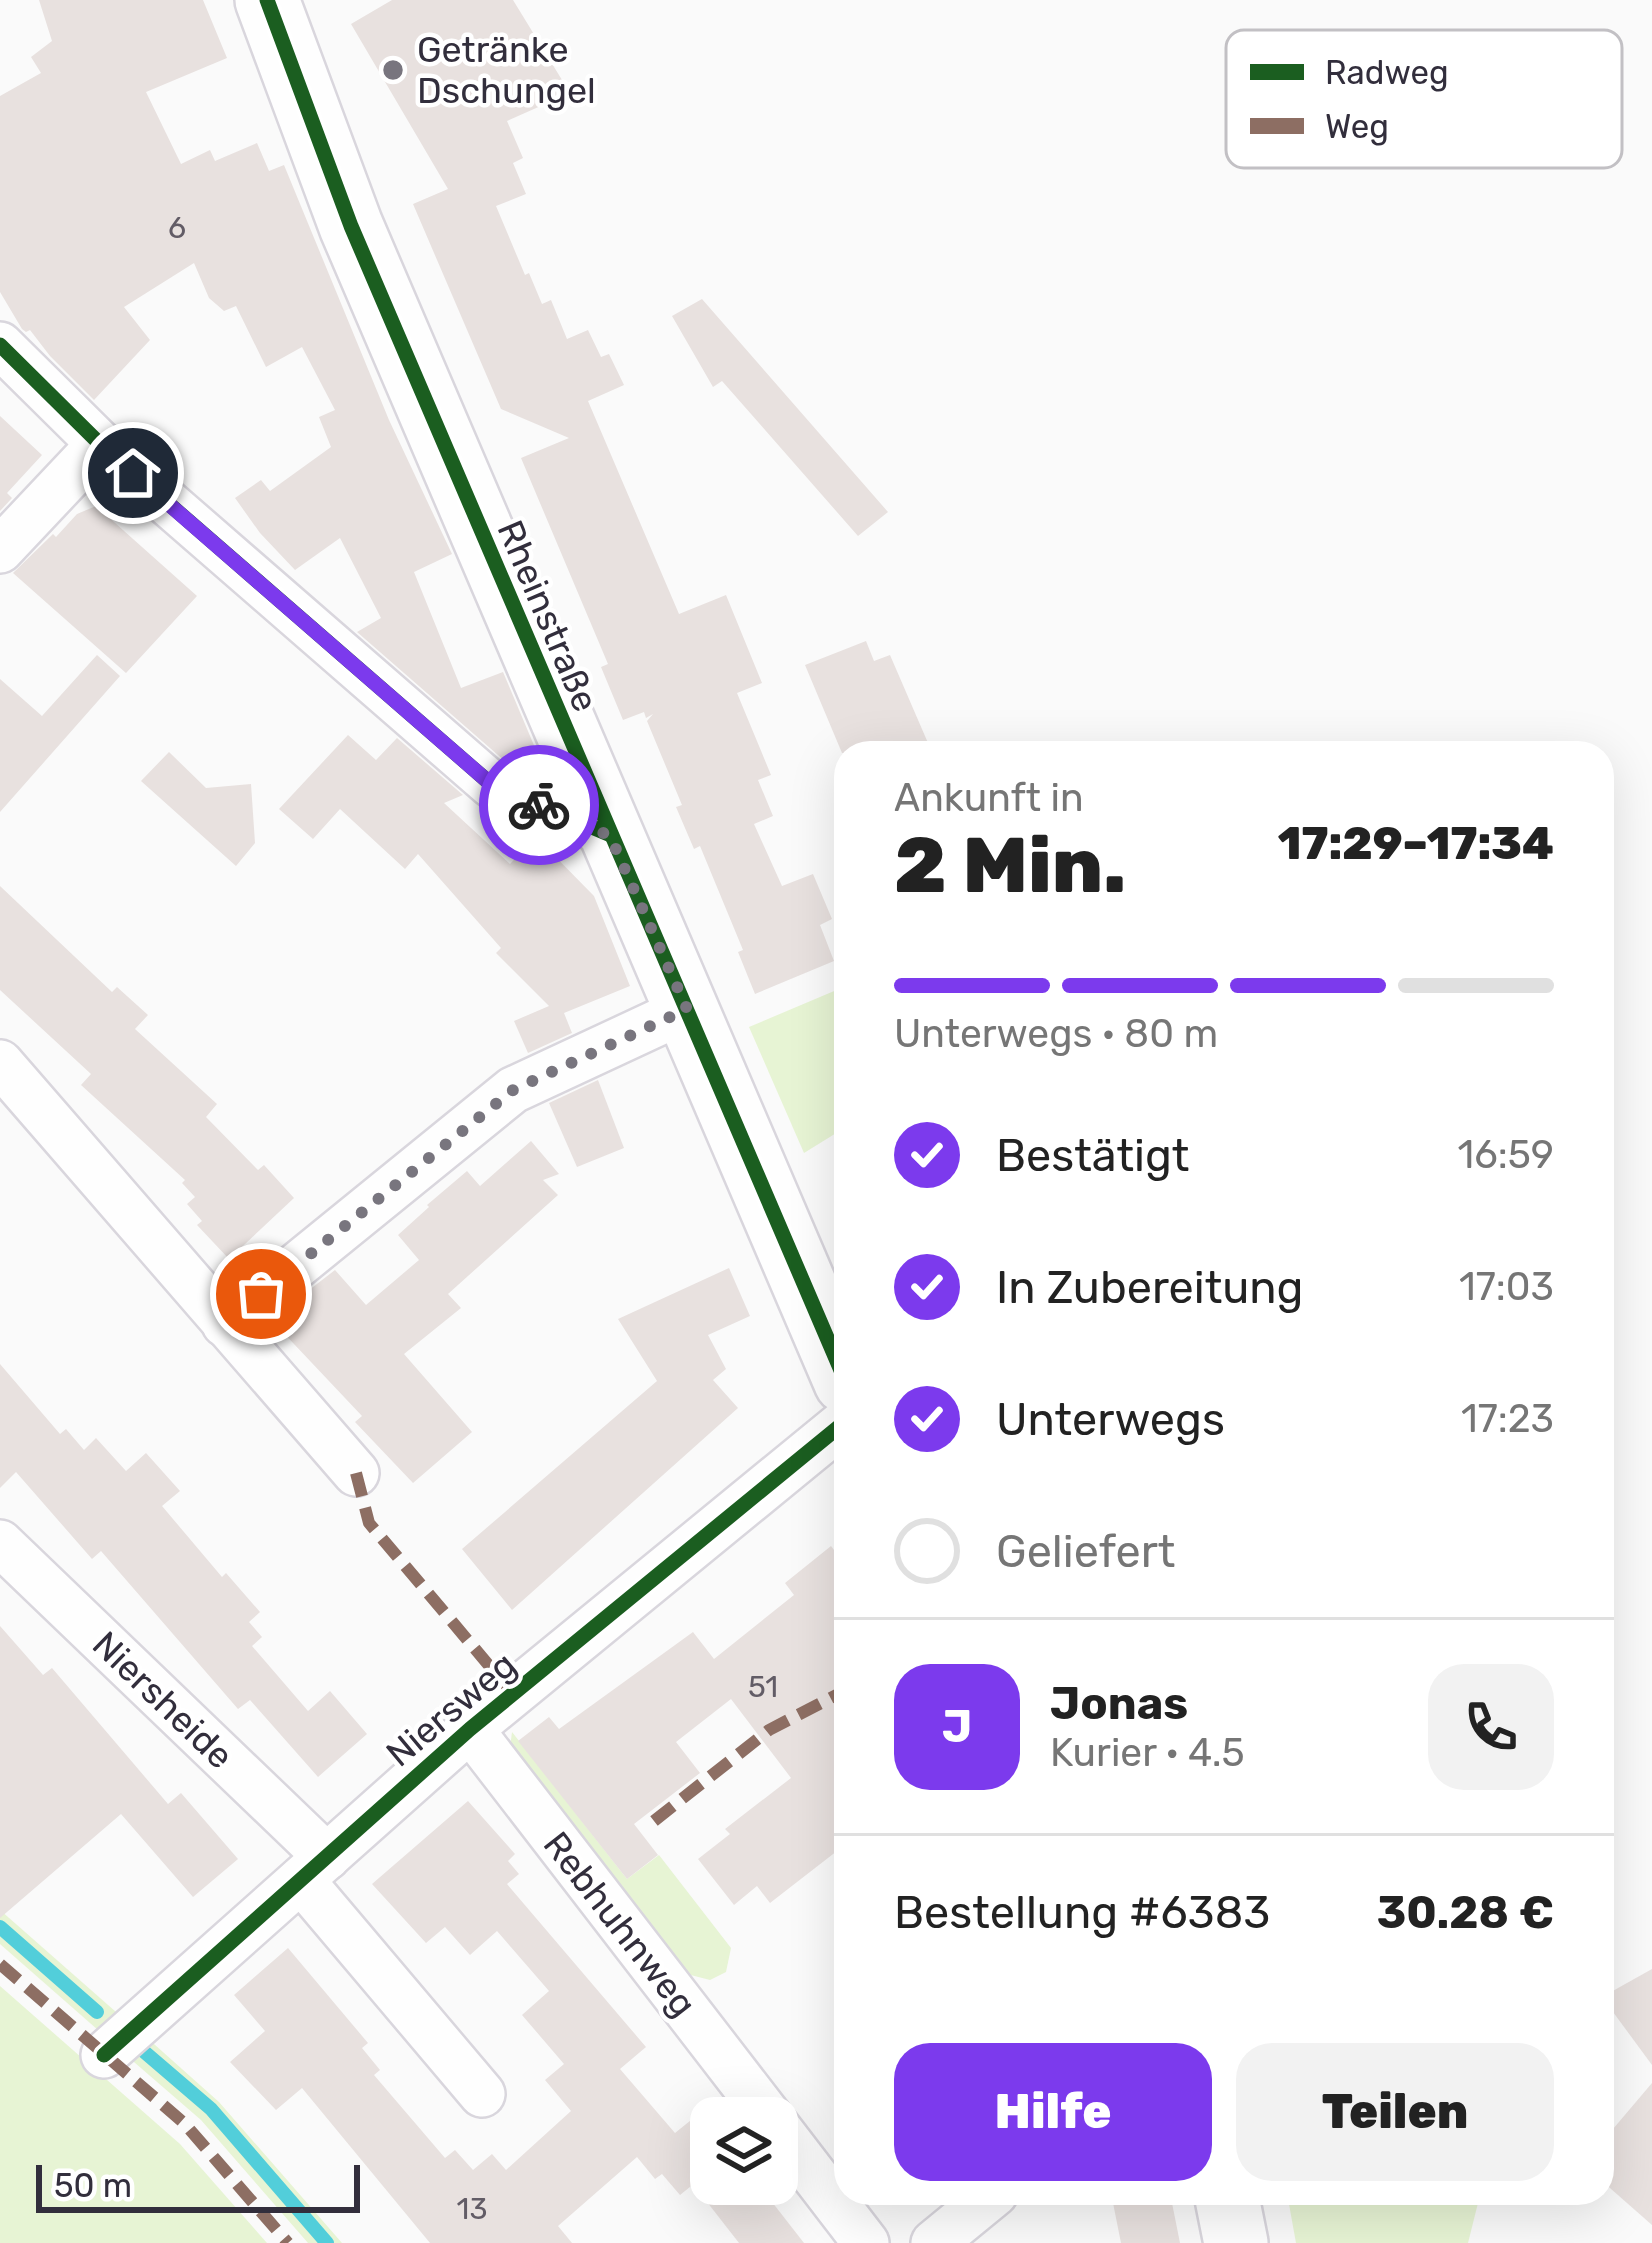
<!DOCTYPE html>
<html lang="de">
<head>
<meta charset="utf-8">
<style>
	body { margin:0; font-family:Rubik,sans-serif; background:#f2f2f2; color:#222; height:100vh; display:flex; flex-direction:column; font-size:45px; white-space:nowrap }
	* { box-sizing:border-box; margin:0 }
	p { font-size:39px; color:#767676 }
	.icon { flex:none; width:66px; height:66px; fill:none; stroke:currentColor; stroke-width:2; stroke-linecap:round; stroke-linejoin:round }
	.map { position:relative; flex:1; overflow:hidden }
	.side { position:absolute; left:834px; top:741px; width:780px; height:1464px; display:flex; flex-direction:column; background:#fff; border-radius:36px; box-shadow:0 12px 48px #0002 }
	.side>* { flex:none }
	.buttons { position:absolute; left:690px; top:2097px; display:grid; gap:24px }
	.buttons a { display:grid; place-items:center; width:108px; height:108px; border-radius:24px; background:#fff; box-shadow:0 12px 48px #0002; font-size:60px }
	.scale { position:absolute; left:36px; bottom:30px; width:324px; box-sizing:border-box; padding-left:12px; border:6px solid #322e3c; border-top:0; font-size:33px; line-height:42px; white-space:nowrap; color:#322e3c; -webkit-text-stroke:9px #fff; paint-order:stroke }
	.pin { position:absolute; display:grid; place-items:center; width:102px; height:102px; color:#fff; margin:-51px; border:6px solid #fff; border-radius:50%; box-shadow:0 3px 12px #0007 }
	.courier { position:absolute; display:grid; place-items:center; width:120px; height:120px; margin:-60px; border:9px solid #7c3aed; border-radius:50%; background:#fff; color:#222; box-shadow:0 3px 15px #0007 }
	.head em { font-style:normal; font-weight:800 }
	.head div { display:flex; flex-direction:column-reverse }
	.head { display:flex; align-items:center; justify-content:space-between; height:204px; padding:0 60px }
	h1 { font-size:78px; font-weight:800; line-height:90px }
	.bar { display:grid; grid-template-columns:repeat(4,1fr); gap:18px 12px; align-content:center; height:144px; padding:0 60px }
	.bar i { height:15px; border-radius:9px; background:#e0e0e0 }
	.bar .on { background:#7c3aed }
	.bar p { grid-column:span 4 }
	.line { display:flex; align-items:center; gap:30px; padding:0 60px; border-top:3px solid #e0e0e0 }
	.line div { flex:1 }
	.round { display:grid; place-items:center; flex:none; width:126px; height:126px; border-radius:36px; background:#f2f2f2 }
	ol { padding:0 60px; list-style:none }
	li { display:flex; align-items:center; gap:36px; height:132px }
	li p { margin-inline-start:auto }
	li .icon { padding:12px; border-radius:50%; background:#7c3aed; color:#fff; stroke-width:4 }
	li:last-child { color:#767676 }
	li i { width:66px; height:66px; border:6px solid #e0e0e0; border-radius:50% }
	.action { display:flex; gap:24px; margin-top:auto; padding:24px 60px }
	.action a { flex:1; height:138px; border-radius:36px; background:#7c3aed; color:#fff; font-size:48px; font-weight:800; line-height:138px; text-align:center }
	.action a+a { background:#f2f2f2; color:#222 }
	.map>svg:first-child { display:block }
	.green { fill:#e7f4d4 }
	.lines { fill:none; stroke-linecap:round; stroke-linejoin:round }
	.stream { stroke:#52ceda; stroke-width:14 }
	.building { fill:#e8e1df }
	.street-casing { stroke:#d9d6dd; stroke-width:50 }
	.secondary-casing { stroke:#d9d6dd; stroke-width:68 }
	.street { stroke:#fefefe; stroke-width:45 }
	.secondary { stroke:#fefefe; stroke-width:63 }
	.quiet { stroke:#8d6e63; stroke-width:12; stroke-dasharray:24 12; stroke-linecap:butt }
	.cycleway-casing { stroke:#fff; stroke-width:22 }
	.cycleway { stroke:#1b5e20; stroke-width:15 }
	.done { stroke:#78757e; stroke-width:12; stroke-dasharray:0 21.6 }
	.route { stroke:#7c3aed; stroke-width:15 }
	.poi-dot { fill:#78757e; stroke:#fff; stroke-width:4.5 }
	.labels { text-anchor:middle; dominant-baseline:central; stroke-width:9; stroke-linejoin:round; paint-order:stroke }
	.number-label { font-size:30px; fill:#625c66 }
	.poi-label { font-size:36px; fill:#322e3c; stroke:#fff; text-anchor:start }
	.street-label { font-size:36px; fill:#322e3c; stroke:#fff }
	.key { fill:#fff; stroke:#c2c0c4; stroke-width:3 }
	.key-label { font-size:33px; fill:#322e3c }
</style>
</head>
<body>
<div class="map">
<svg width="1652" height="2243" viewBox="0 0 1652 2243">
	<rect width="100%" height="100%" fill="#fafafa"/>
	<!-- green -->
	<g class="green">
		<path d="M 846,986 L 846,1127 L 804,1153 L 749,1027 Z"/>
		<path d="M 512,1732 L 627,1879 L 659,1855 L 731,1948 L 726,1972 L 710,1980 L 679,1972 L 509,1755 Z"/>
		<path d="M 0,1910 L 116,2012 L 98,2030 L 0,1944 Z"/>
		<path d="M 0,1986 L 180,2144 L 267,2243 L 0,2243 Z"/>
		<path d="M 145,2036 L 219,2102 L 342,2243 L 308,2243 L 201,2120 L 127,2056 Z"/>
		<path d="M 1287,2193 L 1513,2193 L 1478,2203 L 1468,2243 L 1296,2243 Z"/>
	</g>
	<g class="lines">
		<!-- stream -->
		<g class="stream">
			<path d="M 0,1927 L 97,2012"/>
			<path d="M 141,2049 L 211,2109 L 327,2243"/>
		</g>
	</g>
	<!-- building -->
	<g class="building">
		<path d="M 39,0 L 203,0 L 227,58 L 146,92 L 181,164 L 210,150 L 215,161 L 257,143 L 269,171 L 284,165 L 389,420 L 452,554 L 414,572 L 461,688 L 503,672 L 541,762 L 524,769 L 506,762 L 357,632 L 381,618 L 340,538 L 295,570 L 260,533 L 235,498 L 261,480 L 270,491 L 331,447 L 319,417 L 335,410 L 302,347 L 266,367 L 236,306 L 224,311 L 209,298 L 194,263 L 124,307 L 150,340 L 94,400 L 50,356 L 30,330 L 26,332 L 22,329 L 0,292 L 0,96 L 41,73 L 31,57 L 52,41 Z"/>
		<path d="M 392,0 L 513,0 L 570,93 L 507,121 L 523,158 L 513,163 L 526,194 L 496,206 L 525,275 L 529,273 L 542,304 L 551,300 L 567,339 L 588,330 L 601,357 L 609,354 L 624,385 L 588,401 L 679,614 L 726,595 L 762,683 L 737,693 L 771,775 L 758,780 L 773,816 L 754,824 L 782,886 L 813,874 L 832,919 L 820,925 L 834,961 L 755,994 L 738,952 L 743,950 L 700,846 L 694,849 L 676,807 L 682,805 L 647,721 L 653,714 L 646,718 L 644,712 L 623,720 L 601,667 L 608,664 L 521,458 L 569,438 L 501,409 L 413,204 L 448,189 L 351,24 Z"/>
		<path d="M 702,299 L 888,512 L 858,536 L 722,381 L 713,387 L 672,316 Z"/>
		<path d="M 0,416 L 42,455 L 7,493 L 12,498 L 0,511 Z"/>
		<path d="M 96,506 L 197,596 L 126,673 L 13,573 L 53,534 L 56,537 L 77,514 Z"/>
		<path d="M 866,641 L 874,661 L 890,655 L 928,743 L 900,753 L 842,753 L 805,665 Z"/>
		<path d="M 97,655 L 120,676 L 0,812 L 0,679 L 42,716 Z"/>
		<path d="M 348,735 L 376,760 L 397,738 L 463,795 L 444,803 L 510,864 L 536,837 L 594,896 L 630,986 L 564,1013 L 572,1033 L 528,1053 L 514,1021 L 549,1006 L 496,953 L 501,948 L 418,854 L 405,869 L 340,809 L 313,839 L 279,809 Z"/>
		<path d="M 169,752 L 206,788 L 251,784 L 255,843 L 236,866 L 141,781 Z"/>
		<path d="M 0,886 L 112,992 L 117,987 L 148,1015 L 135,1029 L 217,1104 L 206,1117 L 258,1170 L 264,1165 L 294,1198 L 229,1259 L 197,1225 L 202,1221 L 187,1204 L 195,1197 L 182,1183 L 185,1180 L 81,1085 L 91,1074 L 0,990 Z"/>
		<path d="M 598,1080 L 624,1148 L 577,1167 L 549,1103 Z"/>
		<path d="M 531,1141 L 559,1174 L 543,1180 L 558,1195 L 448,1294 L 461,1308 L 404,1354 L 472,1432 L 413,1483 L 355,1422 L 362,1416 L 277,1326 L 308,1299 L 304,1294 L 335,1270 L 366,1305 L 419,1260 L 398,1235 L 429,1207 L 427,1205 L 467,1171 L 480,1186 Z"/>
		<path d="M 729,1268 L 750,1316 L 708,1335 L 726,1369 L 713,1380 L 738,1408 L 512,1610 L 462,1549 L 657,1381 L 618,1319 Z"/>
		<path d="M 0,1364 L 60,1434 L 66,1429 L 84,1450 L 96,1438 L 126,1471 L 146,1453 L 180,1491 L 162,1506 L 222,1577 L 226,1573 L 260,1612 L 249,1622 L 262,1637 L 252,1646 L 308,1711 L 330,1691 L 367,1734 L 318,1777 L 250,1700 L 238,1709 L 101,1551 L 92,1559 L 16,1472 L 0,1488 Z"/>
		<path d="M 831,1546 L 846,1566 L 846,1844 L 770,1903 L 757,1886 L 734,1905 L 698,1859 L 730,1834 L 725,1829 L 791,1778 L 731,1699 L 676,1742 L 700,1773 L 634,1824 L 658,1855 L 627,1879 L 518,1741 L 549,1717 L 559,1729 L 693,1632 L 714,1659 L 794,1595 L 785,1583 Z"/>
		<path d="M 0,1626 L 43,1675 L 52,1668 L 168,1804 L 181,1793 L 238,1859 L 193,1897 L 121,1814 L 0,1918 Z"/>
		<path d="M 468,1801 L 515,1854 L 508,1861 L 519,1874 L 507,1884 L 646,2047 L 620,2069 L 675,2133 L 711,2104 L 711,2170 L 680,2195 L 662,2174 L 655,2179 L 637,2157 L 558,2226 L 572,2243 L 430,2243 L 302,2088 L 276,2110 L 230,2062 L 265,2031 L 234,1995 L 288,1948 L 368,2043 L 362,2048 L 380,2070 L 374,2075 L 445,2158 L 455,2150 L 473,2170 L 492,2154 L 506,2170 L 571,2111 L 545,2080 L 564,2064 L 522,2015 L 549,1991 L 497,1931 L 470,1955 L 445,1927 L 426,1943 L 372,1884 Z"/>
		<path d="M 1652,1969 L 1652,2065 L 1602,1997 Z"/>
		<path d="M 1652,2083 L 1652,2225 L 1602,2181 L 1602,2142 Z"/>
		<path d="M 700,2193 L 765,2193 L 804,2243 L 739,2243 Z"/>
		<path d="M 1111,2193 L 1170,2193 L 1180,2243 L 1121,2243 Z"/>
	</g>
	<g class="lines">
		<!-- street casing -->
		<g class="street-casing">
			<g id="street">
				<path d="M 0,345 L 100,444 L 492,785 L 611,835"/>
				<path d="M 0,550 L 100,444"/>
				<path d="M 0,1063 L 356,1473"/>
				<path d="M 225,1324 L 513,1090 L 687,1009"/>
				<path d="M 0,1543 L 327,1857"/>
				<path d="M 470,1729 L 770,2118"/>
				<path d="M 301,1880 L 482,2094"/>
				<path d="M 104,2055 L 470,1729 L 846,1421"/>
				<path d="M 777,2127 L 866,2243"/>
				<path d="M 934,2243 L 995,2193"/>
			</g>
		</g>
		<!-- secondary casing -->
		<g class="secondary-casing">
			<g id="secondary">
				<path d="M 267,0 L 351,226 L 846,1382"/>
				<path d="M 1226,2193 L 1236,2243"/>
			</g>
		</g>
		<!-- street -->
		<use href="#street" class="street"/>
		<!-- secondary -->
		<use href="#secondary" class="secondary"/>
		<!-- quiet -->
		<g class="quiet">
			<path d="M 356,1473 L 369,1523 L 513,1694"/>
			<path d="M 654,1821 L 769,1730 L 846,1690"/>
			<path d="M 0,1964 L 184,2123 L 288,2243"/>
		</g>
		<!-- cycleway casing -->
		<g class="cycleway-casing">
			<g id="cycleway">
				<path d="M 267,0 L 351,226 L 846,1382"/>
				<path d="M 0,345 L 100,444 L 492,785 L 611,835"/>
				<path d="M 104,2055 L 470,1729 L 846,1421"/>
			</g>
		</g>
		<!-- cycleway -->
		<use href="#cycleway" class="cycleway"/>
	</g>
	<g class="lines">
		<!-- done -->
		<path class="done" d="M 261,1294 L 513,1090 L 687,1009 L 610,836 L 539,805"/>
		<!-- route -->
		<path class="route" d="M 133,473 L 492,785 L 539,805"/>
	</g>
	<!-- markers -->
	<circle class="poi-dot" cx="393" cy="70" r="12"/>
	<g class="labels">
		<!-- number labels -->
		<g class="number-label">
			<text x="177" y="228">6</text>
			<text x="763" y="1687">51</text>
			<text x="472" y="2209">13</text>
		</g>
		<!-- poi labels -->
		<g class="poi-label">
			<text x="417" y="49">Getränke<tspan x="417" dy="41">Dschungel</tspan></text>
		</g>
		<!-- street labels -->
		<g class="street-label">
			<text transform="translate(548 616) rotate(67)">Rheinstraße</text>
			<text transform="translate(163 1700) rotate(44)">Niersheide</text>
			<text transform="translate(451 1709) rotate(-40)">Niersweg</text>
			<text transform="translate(620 1924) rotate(52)">Rebhuhnweg</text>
		</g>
	</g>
	<!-- legend -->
	<rect x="1226" y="30" width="396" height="138" rx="18" class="key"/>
	<rect x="1250" y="64" width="54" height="16" fill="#1b5e20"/>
	<rect x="1250" y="118" width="54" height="16" fill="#8d6e63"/>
	<g class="key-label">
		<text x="1325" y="84">Radweg</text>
		<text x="1325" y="138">Weg</text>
	</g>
</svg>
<div class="buttons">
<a><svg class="icon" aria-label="layers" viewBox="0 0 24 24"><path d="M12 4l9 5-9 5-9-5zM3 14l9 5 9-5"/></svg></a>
</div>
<div class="scale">50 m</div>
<div class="pin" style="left:261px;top:1294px;background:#ea580c"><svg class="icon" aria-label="bag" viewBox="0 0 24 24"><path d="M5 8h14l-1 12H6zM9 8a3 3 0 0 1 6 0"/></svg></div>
<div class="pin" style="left:133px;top:473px;background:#1f2937"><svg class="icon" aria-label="home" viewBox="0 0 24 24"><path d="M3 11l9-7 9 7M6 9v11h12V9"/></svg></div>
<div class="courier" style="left:539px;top:805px"><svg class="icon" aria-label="bike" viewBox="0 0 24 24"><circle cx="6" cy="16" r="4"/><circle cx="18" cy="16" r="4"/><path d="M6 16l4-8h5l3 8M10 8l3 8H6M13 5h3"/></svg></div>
<section class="side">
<div class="head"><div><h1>2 Min.</h1><p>Ankunft in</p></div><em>17:29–17:34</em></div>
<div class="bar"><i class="on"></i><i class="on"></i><i class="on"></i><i></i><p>Unterwegs · 80 m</p></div>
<ol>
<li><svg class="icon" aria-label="check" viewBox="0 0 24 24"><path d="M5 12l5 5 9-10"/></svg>Bestätigt<p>16:59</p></li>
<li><svg class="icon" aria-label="check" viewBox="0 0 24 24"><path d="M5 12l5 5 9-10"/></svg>In Zubereitung<p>17:03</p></li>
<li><svg class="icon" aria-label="check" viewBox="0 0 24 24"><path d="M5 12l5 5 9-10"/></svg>Unterwegs<p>17:23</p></li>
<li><i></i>Geliefert</li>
</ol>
<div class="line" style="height:216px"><b class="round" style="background:#7c3aed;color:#fff">J</b><div><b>Jonas</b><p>Kurier · 4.5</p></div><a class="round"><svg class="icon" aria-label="phone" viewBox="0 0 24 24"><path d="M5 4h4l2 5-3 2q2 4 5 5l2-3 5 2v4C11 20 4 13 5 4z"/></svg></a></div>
<div class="line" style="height:156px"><div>Bestellung #6383</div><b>30.28 €</b></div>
<div class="action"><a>Hilfe</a><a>Teilen</a></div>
</section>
</div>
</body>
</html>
